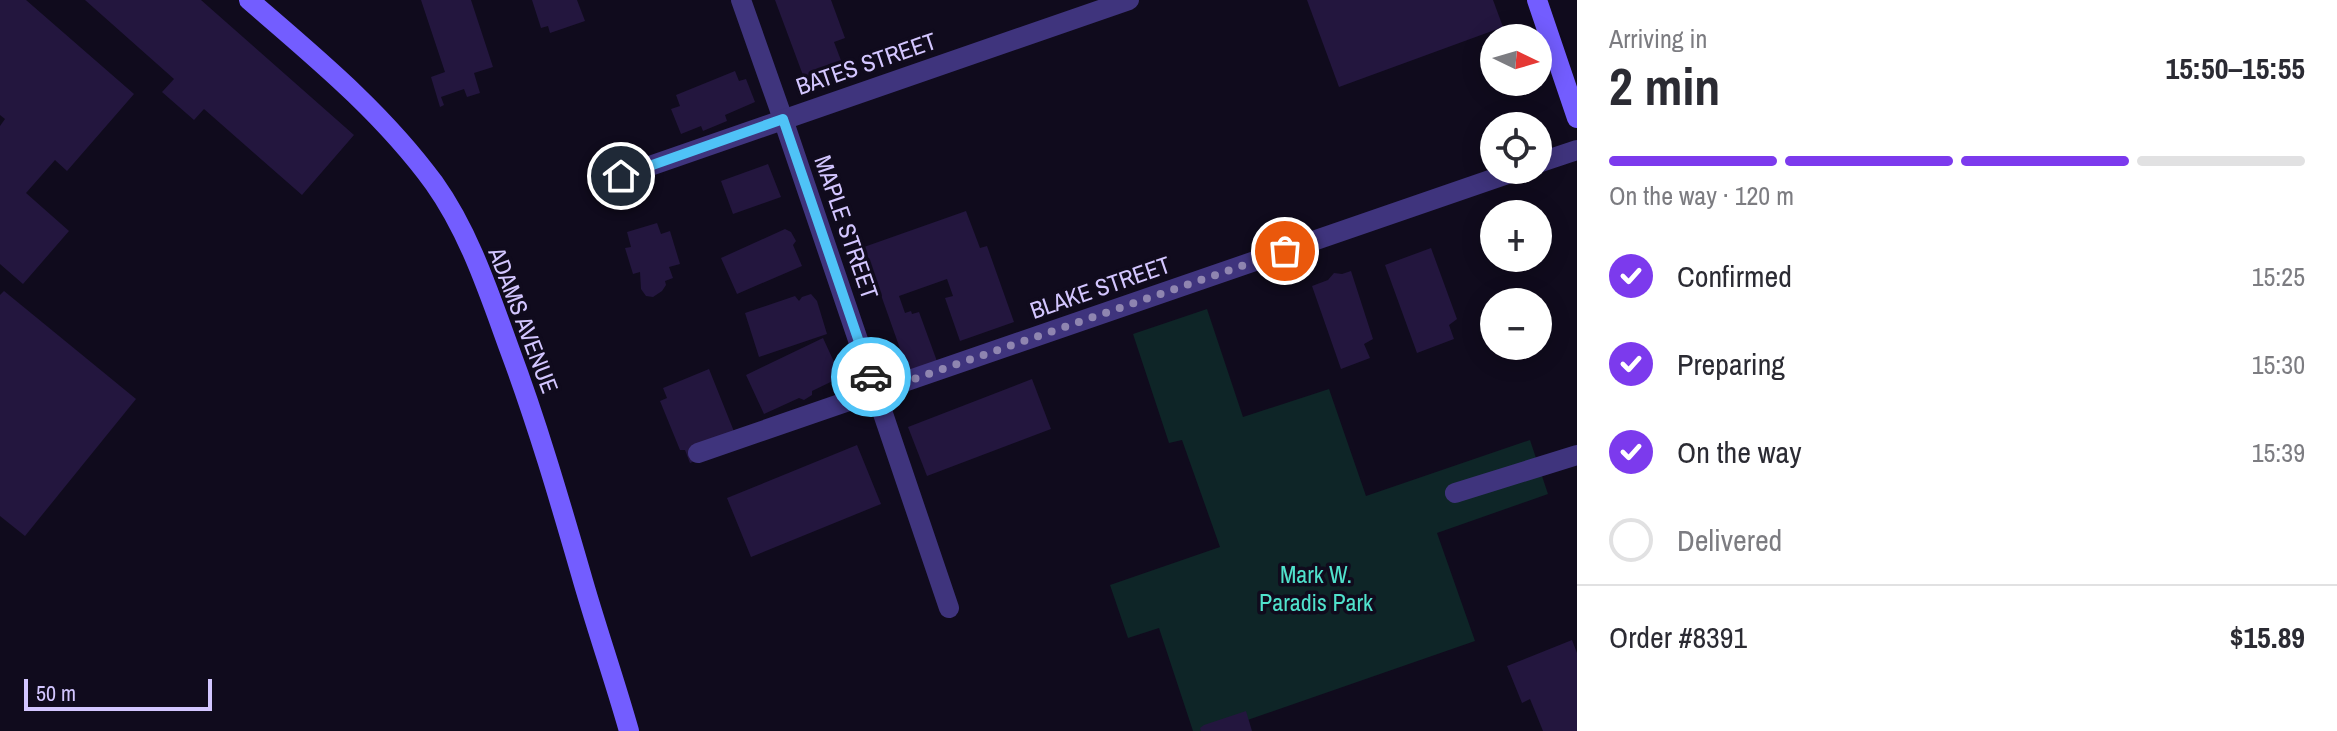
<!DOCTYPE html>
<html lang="en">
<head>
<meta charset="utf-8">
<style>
	body { margin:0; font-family:"Archivo Narrow",sans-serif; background:#f2f2f3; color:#2b2b33; height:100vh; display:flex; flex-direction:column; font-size:30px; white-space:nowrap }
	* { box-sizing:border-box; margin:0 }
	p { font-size:26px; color:#7c7c81 }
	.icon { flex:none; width:44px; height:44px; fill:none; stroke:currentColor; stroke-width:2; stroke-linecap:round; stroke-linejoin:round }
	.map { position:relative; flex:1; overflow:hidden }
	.sheet { display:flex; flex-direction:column; background:#fff; width:760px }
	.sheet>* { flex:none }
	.needle { width:52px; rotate:95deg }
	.buttons { position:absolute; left:1480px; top:24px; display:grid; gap:16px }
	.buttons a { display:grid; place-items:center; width:72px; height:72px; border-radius:50%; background:#fff; box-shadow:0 4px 20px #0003; font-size:40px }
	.scale { position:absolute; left:24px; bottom:20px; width:188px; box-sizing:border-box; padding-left:8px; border:4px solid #d3c6ff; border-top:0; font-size:22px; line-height:28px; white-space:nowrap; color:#d3c6ff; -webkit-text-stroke:6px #100b1d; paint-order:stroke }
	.pin { position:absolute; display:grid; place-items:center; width:68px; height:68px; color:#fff; margin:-34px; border:4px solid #fff; border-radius:50%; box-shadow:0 2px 8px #0007 }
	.courier { position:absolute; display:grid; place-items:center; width:80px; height:80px; margin:-40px; border:6px solid #4fc3f7; border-radius:50%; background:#fff; color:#222; box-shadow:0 2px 10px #0007 }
	.overview em { font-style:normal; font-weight:700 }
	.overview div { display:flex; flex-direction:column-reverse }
	.overview { display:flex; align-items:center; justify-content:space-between; height:136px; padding:0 32px }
	h1 { font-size:52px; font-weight:700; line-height:60px }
	.bar { display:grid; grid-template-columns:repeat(4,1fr); gap:12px 8px; align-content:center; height:96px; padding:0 32px }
	.bar i { height:10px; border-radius:6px; background:#e1e1e2 }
	.bar .active { background:#7c3aed }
	.bar p { grid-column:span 4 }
	.line { display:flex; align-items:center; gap:20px; padding:0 32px; border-top:2px solid #e1e1e2 }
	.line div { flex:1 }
	ol { padding:0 32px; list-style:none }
	li { display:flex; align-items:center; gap:24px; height:88px }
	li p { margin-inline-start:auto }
	li .icon { padding:8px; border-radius:50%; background:#7c3aed; color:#fff; stroke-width:4 }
	li:last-child { color:#7c7c81 }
	li i { width:44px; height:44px; border:4px solid #e1e1e2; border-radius:50% }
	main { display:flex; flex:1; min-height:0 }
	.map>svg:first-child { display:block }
	.green { fill:#0e2527 }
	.building { fill:#23163e }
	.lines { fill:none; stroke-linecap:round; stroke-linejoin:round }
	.street { stroke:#3f347d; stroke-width:20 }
	.secondary { stroke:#735dff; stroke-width:20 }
	.done { stroke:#8f85b0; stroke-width:8; stroke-dasharray:0 14.4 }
	.route { stroke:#4fc3f7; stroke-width:10 }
	.labels { text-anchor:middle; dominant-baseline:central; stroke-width:7; stroke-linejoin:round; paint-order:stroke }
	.street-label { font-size:24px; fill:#d3c6ff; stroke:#100b1d }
	.park-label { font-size:24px; fill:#50e1cc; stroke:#100b1d }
</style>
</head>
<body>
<main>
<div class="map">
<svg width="1577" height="731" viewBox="0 0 1577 731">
	<rect width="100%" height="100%" fill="#100b1d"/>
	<!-- green -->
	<path class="green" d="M 1207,309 L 1243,417 L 1329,389 L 1366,496 L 1530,440 L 1548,494 L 1437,533 L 1475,641 L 1216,731 L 1193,731 L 1159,628 L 1128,638 L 1110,585 L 1220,547 L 1182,440 L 1169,443 L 1133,334 Z"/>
	<!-- building -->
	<g class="building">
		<path d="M 0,0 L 26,0 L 134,94 L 67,171 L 55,160 L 26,193 L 69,231 L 23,284 L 0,264 L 0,126 L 5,119 L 0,115 Z"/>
		<path d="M 85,0 L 201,0 L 354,135 L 302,195 L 204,109 L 194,120 L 162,92 L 174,79 Z"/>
		<path d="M 421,0 L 471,0 L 493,67 L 474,73 L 480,93 L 467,97 L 464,89 L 441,97 L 444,105 L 440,107 L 431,77 L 445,72 Z"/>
		<path d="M 532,0 L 577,0 L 585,21 L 550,33 L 548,26 L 541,28 Z"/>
		<path d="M 775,0 L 831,0 L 845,38 L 834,42 L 845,71 L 807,86 Z"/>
		<path d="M 1307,0 L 1493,0 L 1503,27 L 1339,87 Z"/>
		<path d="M 735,71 L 739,81 L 746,79 L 755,102 L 725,115 L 727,121 L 703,131 L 701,126 L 681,134 L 671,109 L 680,106 L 676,95 Z"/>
		<path d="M 768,164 L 781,197 L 733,214 L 721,181 Z"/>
		<path d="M 966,211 L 980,248 L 987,246 L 1014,322 L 960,341 L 945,298 L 953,296 L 947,279 L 899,296 L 905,313 L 911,311 L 912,314 L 919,312 L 938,364 L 909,374 L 864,247 Z"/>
		<path d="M 657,223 L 661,234 L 670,231 L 680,264 L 669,267 L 673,278 L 665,281 L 666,285 L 662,291 L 653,297 L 646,296 L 641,289 L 640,272 L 633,274 L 625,248 L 631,247 L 627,232 Z"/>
		<path d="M 785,229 L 791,232 L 796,241 L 793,245 L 802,266 L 737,294 L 721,258 Z"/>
		<path d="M 1431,248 L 1457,319 L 1449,325 L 1454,339 L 1417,353 L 1385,265 Z"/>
		<path d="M 1351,271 L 1373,339 L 1364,344 L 1370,358 L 1341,369 L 1312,286 L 1328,280 L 1334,273 L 1342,274 Z"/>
		<path d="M 4,291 L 136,399 L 25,536 L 0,516 L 0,295 Z"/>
		<path d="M 811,294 L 817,301 L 827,334 L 759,357 L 745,313 L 795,296 L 799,301 L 802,297 Z"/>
		<path d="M 823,338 L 841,377 L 812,391 L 812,395 L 804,400 L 799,398 L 764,414 L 746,375 Z"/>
		<path d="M 709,369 L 739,444 L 690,463 L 685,450 L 680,450 L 660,401 L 667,398 L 663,388 Z"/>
		<path d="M 1032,379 L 1051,429 L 927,476 L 908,427 Z"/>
		<path d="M 857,445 L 881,504 L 751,557 L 727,498 Z"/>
		<path d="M 1572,640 L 1577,653 L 1577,731 L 1543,731 L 1530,699 L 1522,703 L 1507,666 Z"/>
		<path d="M 1246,711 L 1252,731 L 1201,731 L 1200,728 L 1204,725 Z"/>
	</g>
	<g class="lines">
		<!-- street -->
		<g class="street">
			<path d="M 741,0 L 783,119 L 949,608"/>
			<path d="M 1538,163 L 1577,150"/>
			<path d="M 621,176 L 1129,0"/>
			<path d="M 698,453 L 1519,170"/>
			<path d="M 1455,493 L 1577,455"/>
		</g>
		<!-- secondary -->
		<g class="secondary">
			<path d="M 249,0 C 315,57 382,112 434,183 C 469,232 489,293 509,348 C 537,423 559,498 581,574 C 596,627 614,678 629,731"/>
			<path d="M 1537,0 L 1577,118"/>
		</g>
	</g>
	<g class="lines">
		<!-- done -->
		<path class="done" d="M 871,377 L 876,392 L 1285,251"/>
		<!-- route -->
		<path class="route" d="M 621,176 L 783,119 L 871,377"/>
	</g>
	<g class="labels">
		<!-- street labels -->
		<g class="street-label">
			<text transform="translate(866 63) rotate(-19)">BATES STREET</text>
			<text transform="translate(847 227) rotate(71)">MAPLE STREET</text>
			<text transform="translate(1100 287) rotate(-19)">BLAKE STREET</text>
			<text transform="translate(524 320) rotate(69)">ADAMS AVENUE</text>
		</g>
		<!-- park labels -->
		<g class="park-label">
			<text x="1316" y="574">Mark W.<tspan x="1316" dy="28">Paradis Park</tspan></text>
		</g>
	</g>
</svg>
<div class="buttons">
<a><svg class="needle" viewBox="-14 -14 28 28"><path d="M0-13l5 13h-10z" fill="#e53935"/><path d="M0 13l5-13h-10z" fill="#7c7c81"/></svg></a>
<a><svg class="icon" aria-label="locate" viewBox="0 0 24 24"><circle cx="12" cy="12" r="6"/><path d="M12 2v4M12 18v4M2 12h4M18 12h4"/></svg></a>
<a>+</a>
<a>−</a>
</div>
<div class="scale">50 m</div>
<div class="pin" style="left:1285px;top:251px;background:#ea580c"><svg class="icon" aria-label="bag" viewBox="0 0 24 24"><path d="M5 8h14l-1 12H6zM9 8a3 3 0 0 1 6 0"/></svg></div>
<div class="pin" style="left:621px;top:176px;background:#1f2937"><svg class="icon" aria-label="home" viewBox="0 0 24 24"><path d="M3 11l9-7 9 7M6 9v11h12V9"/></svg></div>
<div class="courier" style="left:871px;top:377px"><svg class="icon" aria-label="car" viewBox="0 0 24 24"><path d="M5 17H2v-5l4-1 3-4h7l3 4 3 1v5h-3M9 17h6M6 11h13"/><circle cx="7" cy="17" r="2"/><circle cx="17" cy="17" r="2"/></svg></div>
</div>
<section class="sheet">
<div class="overview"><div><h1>2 min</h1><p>Arriving in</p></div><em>15:50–15:55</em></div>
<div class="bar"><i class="active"></i><i class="active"></i><i class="active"></i><i></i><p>On the way · 120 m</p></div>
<ol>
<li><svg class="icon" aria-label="check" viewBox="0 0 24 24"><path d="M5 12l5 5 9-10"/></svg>Confirmed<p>15:25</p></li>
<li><svg class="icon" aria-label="check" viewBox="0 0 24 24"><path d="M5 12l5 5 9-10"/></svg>Preparing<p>15:30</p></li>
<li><svg class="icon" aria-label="check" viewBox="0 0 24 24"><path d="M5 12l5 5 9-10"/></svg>On the way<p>15:39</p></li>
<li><i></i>Delivered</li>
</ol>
<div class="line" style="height:104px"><div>Order #8391</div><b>$15.89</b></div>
</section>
</main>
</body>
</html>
